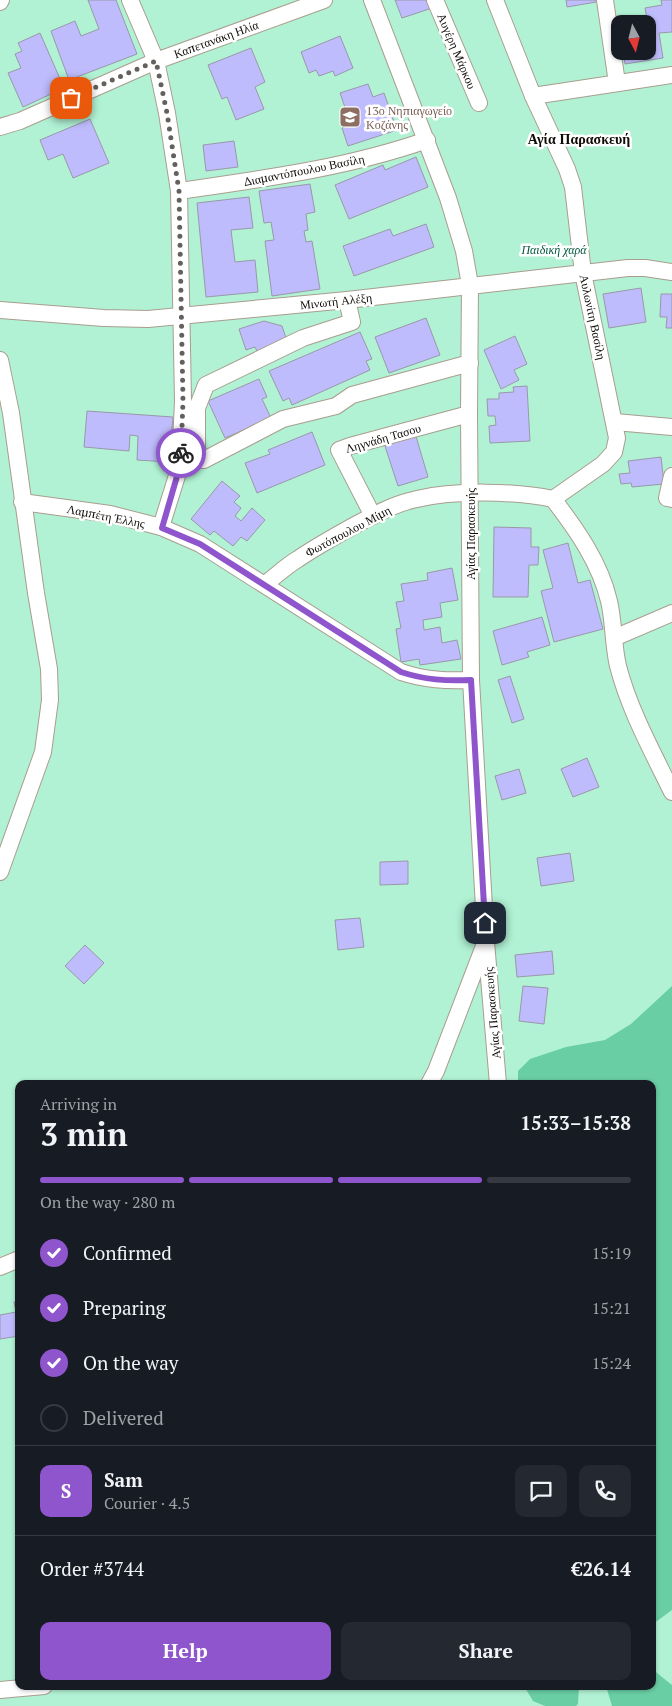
<!DOCTYPE html>
<html lang="en">
<head>
<meta charset="utf-8">
<style>
	body { margin:0; font-family:"PT Serif",serif; background:#242831; color:#f1f3f6; height:100vh; display:flex; flex-direction:column; font-size:19px; white-space:nowrap }
	* { box-sizing:border-box; margin:0 }
	p { font-size:16px; color:#9ea1a6 }
	.icon { flex:none; width:28px; height:28px; fill:none; stroke:currentColor; stroke-width:2; stroke-linecap:round; stroke-linejoin:round }
	.map { position:relative; flex:1; overflow:hidden }
	.panel { position:absolute; left:15px; top:1080px; width:641px; height:610px; display:flex; flex-direction:column; background:#171b24; border-radius:10px; box-shadow:0 1px 4px #0004 }
	.panel>* { flex:none }
	.needle { width:32px; rotate:173deg }
	.fabs { position:absolute; left:611px; top:15px; display:grid; gap:10px }
	.fabs a { display:grid; place-items:center; width:45px; height:45px; border-radius:10px; background:#171b24; box-shadow:0 1px 4px #0004; font-size:25px }
	.pin { position:absolute; display:grid; place-items:center; width:42px; height:42px; color:#fff; margin:-21px; border-radius:10px; box-shadow:0 2px 8px #0006 }
	.courier { position:absolute; display:grid; place-items:center; width:50px; height:50px; margin:-25px; border:4px solid #8e55cc; border-radius:50%; background:#fff; color:#222; box-shadow:0 1px 6px #0007 }
	.headline em { font-style:normal; font-weight:600 }
	.headline div { display:flex; flex-direction:column-reverse }
	.headline { display:flex; align-items:center; justify-content:space-between; height:85px; padding:0 25px }
	h1 { font-size:32px; font-weight:600; line-height:38px }
	.bar { display:grid; grid-template-columns:repeat(4,1fr); gap:8px 5px; align-content:center; height:60px; padding:0 25px }
	.bar i { height:6px; border-radius:4px; background:#363941 }
	.bar .current { background:#8e55cc }
	.bar p { grid-column:span 4 }
	.line { display:flex; align-items:center; gap:12px; padding:0 25px; border-top:1px solid #363941 }
	.line div { flex:1 }
	.round { display:grid; place-items:center; flex:none; width:52px; height:52px; border-radius:10px; background:#242831 }
	ol { padding:0 25px; list-style:none }
	li { display:flex; align-items:center; gap:15px; height:55px }
	li p { margin-inline-start:auto }
	li .icon { padding:5px; border-radius:50%; background:#8e55cc; color:#fff; stroke-width:4 }
	li:last-child { color:#9ea1a6 }
	li i { width:28px; height:28px; border:2px solid #363941; border-radius:50% }
	.cta { display:flex; gap:10px; margin-top:auto; padding:10px 25px }
	.cta a { flex:1; height:58px; border-radius:10px; background:#8e55cc; color:#fff; font-size:20px; font-weight:600; line-height:58px; text-align:center }
	.cta a+a { background:#242831; color:#f1f3f6 }
	.map>svg:first-child { display:block }
	.green { fill:#b1f2d4; fill-rule:evenodd }
	.forest { fill:#69cea4 }
	.building { fill:#bfbcfd; stroke:#9998a9 }
	.lines { fill:none; stroke-linecap:round; stroke-linejoin:round }
	.minor-casing { stroke:#a99d8f; stroke-width:18 }
	.minor { stroke:#fff; stroke-width:16 }
	.done { stroke:#64605c; stroke-width:5; stroke-dasharray:0 9 }
	.route { stroke:#8e55cc; stroke-width:6 }
	.labels { text-anchor:middle; dominant-baseline:central; stroke-width:5; stroke-linejoin:round; paint-order:stroke }
	.street-label { font-size:12px; fill:#110c08; stroke:#fff }
	.education-label { font-size:12px; fill:#785e54; stroke:#fff; text-anchor:start }
	.park-label { font-size:12px; font-style:italic; fill:#02583e; stroke:#fff }
	.neighbourhood-label { font-size:14px; font-weight:bold; fill:#110c08; stroke:#fff }
</style>
</head>
<body>
<div class="map">
<svg width="672" height="1706" viewBox="0 0 672 1706">
	<rect width="100%" height="100%" fill="#fefbf8"/>
	<!-- green -->
	<path class="green" d="M 0,0 L 672,0 L 672,1706 L 0,1706 ZM 620,24 L 648,24 L 648,51 L 620,51 ZM 19,1084 L 652,1084 L 652,1686 L 19,1686 Z"/>
	<!-- forest -->
	<g class="forest">
		<path d="M 672,986 L 672,1610 L 653,1624 L 652,1084 L 518,1084 L 518,1071 L 530,1059 L 566,1047 L 605,1040 L 631,1024 Z"/>
		<path d="M 653,1666 L 657,1673 L 672,1685 L 672,1706 L 612,1706 L 606,1686 L 652,1686 Z"/>
		<path d="M 524,1686 L 579,1686 L 578,1704 L 576,1706 L 545,1706 L 533,1701 Z"/>
	</g>
	<!-- building -->
	<g class="building">
		<path d="M 88,0 L 116,0 L 137,54 L 69,80 L 51,31 L 75,21 L 81,36 L 99,29 Z"/>
		<path d="M 395,0 L 430,0 L 432,8 L 402,18 Z"/>
		<path d="M 566,0 L 596,0 L 596,2 L 567,7 Z"/>
		<path d="M 661,0 L 672,0 L 672,32 L 659,33 L 663,58 L 625,64 L 623,51 L 648,51 L 648,24 L 645,8 L 662,5 Z"/>
		<path d="M 40,33 L 64,88 L 23,107 L 8,73 L 21,68 L 15,54 L 22,51 L 18,43 Z"/>
		<path d="M 340,36 L 353,68 L 335,76 L 333,71 L 319,76 L 316,70 L 309,73 L 301,52 Z"/>
		<path d="M 251,48 L 265,82 L 255,87 L 264,109 L 236,120 L 227,97 L 222,99 L 208,65 Z"/>
		<path d="M 368,84 L 373,97 L 384,93 L 397,130 L 348,146 L 342,128 L 351,125 L 340,93 Z"/>
		<path d="M 90,119 L 109,163 L 73,178 L 63,154 L 48,160 L 40,140 Z"/>
		<path d="M 234,141 L 238,167 L 206,171 L 203,145 Z"/>
		<path d="M 416,157 L 428,187 L 349,219 L 335,185 L 383,165 L 385,170 Z"/>
		<path d="M 310,184 L 315,212 L 306,214 L 308,230 L 304,231 L 306,242 L 312,241 L 320,289 L 272,296 L 265,241 L 274,240 L 271,222 L 264,223 L 259,191 Z"/>
		<path d="M 249,197 L 253,228 L 231,230 L 235,262 L 255,260 L 258,292 L 206,297 L 197,203 Z"/>
		<path d="M 426,224 L 434,247 L 354,276 L 343,246 L 390,229 L 393,236 Z"/>
		<path d="M 641,288 L 646,322 L 609,328 L 603,294 Z"/>
		<path d="M 661,294 L 672,294 L 672,328 L 666,328 L 667,317 L 660,317 Z"/>
		<path d="M 426,318 L 440,355 L 389,373 L 375,337 Z"/>
		<path d="M 264,321 L 282,326 L 287,341 L 258,353 L 255,347 L 246,350 L 239,329 Z"/>
		<path d="M 360,332 L 372,359 L 366,361 L 370,370 L 292,405 L 289,398 L 283,401 L 269,371 Z"/>
		<path d="M 515,336 L 527,364 L 514,370 L 519,380 L 501,389 L 484,350 Z"/>
		<path d="M 259,379 L 267,397 L 262,399 L 271,418 L 225,438 L 208,401 Z"/>
		<path d="M 527,386 L 530,441 L 490,443 L 489,426 L 496,425 L 495,416 L 488,416 L 487,399 L 499,399 L 499,393 L 514,392 L 513,387 Z"/>
		<path d="M 87,411 L 173,417 L 169,462 L 137,460 L 138,436 L 130,435 L 129,451 L 84,447 Z"/>
		<path d="M 312,432 L 325,465 L 257,493 L 245,463 L 270,454 L 268,450 Z"/>
		<path d="M 415,433 L 428,477 L 398,486 L 384,443 Z"/>
		<path d="M 661,457 L 664,484 L 632,487 L 631,483 L 621,484 L 619,474 L 630,473 L 628,461 Z"/>
		<path d="M 222,481 L 240,496 L 234,502 L 241,508 L 235,516 L 241,521 L 252,508 L 265,520 L 247,541 L 241,537 L 233,546 L 214,531 L 210,535 L 191,519 Z"/>
		<path d="M 494,527 L 531,528 L 531,547 L 539,547 L 538,565 L 529,565 L 528,597 L 493,597 Z"/>
		<path d="M 568,543 L 578,583 L 590,580 L 603,629 L 554,642 L 541,591 L 553,588 L 543,550 Z"/>
		<path d="M 452,568 L 458,600 L 440,603 L 442,617 L 423,620 L 424,630 L 440,627 L 442,643 L 457,640 L 461,659 L 420,665 L 419,659 L 401,662 L 396,629 L 401,628 L 396,602 L 404,601 L 401,584 L 428,580 L 427,573 Z"/>
		<path d="M 542,617 L 550,645 L 527,652 L 529,657 L 502,665 L 493,631 Z"/>
		<path d="M 510,676 L 524,719 L 512,723 L 498,680 Z"/>
		<path d="M 587,758 L 599,787 L 573,797 L 561,769 Z"/>
		<path d="M 519,769 L 526,793 L 502,800 L 495,776 Z"/>
		<path d="M 570,853 L 574,881 L 541,886 L 537,858 Z"/>
		<path d="M 408,861 L 408,884 L 380,885 L 380,862 Z"/>
		<path d="M 360,918 L 364,947 L 338,950 L 335,920 Z"/>
		<path d="M 85,945 L 104,963 L 84,984 L 65,966 Z"/>
		<path d="M 552,951 L 554,974 L 517,977 L 515,955 Z"/>
		<path d="M 523,986 L 548,988 L 544,1024 L 519,1021 Z"/>
		<path d="M 19,1301 L 19,1336 L 0,1339 L 0,1315 L 16,1312 L 14,1302 Z"/>
	</g>
	<g class="lines">
		<!-- minor casing -->
		<g class="minor-casing">
			<g id="minor">
				<path d="M 130,0 L 156,61 L 167,113 L 179,191 L 183,401 L 180,466 L 161,527"/>
				<path d="M 372,0 L 448,198 L 464,251 L 470,285 L 469,414 L 471,680 L 486,942 L 498,1084"/>
				<path d="M 435,0 L 479,103"/>
				<path d="M 495,0 L 533,96 L 567,169 L 573,187 L 583,273 L 617,438 L 614,452 L 603,464 L 553,499"/>
				<path d="M 605,0 L 617,83"/>
				<path d="M 0,2 L 1,0"/>
				<path d="M 533,96 L 672,75"/>
				<path d="M 0,127 L 20,121 L 156,61 L 324,0"/>
				<path d="M 179,191 C 262,179 347,168 427,140"/>
				<path d="M 347,300 L 352,322 L 303,338 L 206,385 L 197,408 L 197,459 L 204,460 L 283,419 L 336,406 L 352,395 L 470,363"/>
				<path d="M 0,310 L 104,318 L 148,319 L 347,300 L 628,268 L 645,268 L 672,272"/>
				<path d="M 0,360 L 11,413 L 36,593 L 49,669 L 50,700 L 43,752 L 0,872"/>
				<path d="M 615,422 L 672,427"/>
				<path d="M 672,476 L 667,498 L 672,499"/>
				<path d="M 22,502 L 110,514 L 161,527 L 200,544 L 401,672 C 425,680 446,681 471,680"/>
				<path d="M 373,516 L 339,450 L 350,446 L 469,414"/>
				<path d="M 265,584 C 276,576 286,566 298,559 C 317,546 337,535 357,524 C 376,514 396,503 417,499 C 455,490 514,491 553,499 C 577,530 600,563 609,601 C 614,622 613,645 618,666 C 629,709 652,751 672,792"/>
				<path d="M 614,638 L 672,613"/>
				<path d="M 429,1084 L 436,1071 L 484,946"/>
				<path d="M 0,1267 L 19,1259"/>
				<path d="M 0,1690 L 44,1686"/>
			</g>
		</g>
		<!-- minor -->
		<use href="#minor" class="minor"/>
	</g>
	<g class="lines">
		<!-- done -->
		<path class="done" d="M 71,98 L 156,61 L 167,113 L 179,191 L 183,401 L 181,453"/>
		<!-- route -->
		<path class="route" d="M 181,453 L 180,466 L 162,528 L 200,544 L 401,672 C 425,680 446,681 471,680 L 485,923"/>
	</g>
	<!-- icons -->
	<defs>
		<g id="school-square" transform="scale(1.125)"><rect x="-9" y="-9" width="18" height="18" rx="4" fill="#8d6e63" stroke="#fff"/><path d="M0-5L7-2L0 1L-7-2ZM-4 1L0 2.5L4 1V4Q0 6-4 4Z" fill="#fff"/></g>
	</defs>
	<g fill-rule="evenodd">
		<use href="#school-square" x="350" y="117"/>
	</g>
	<g class="labels">
		<!-- street labels -->
		<g class="street-label">
			<text transform="translate(216 39) rotate(-20)">Καπετανάκη Ηλία</text>
			<text transform="translate(457 51) rotate(67)">Αυγέρη Μάρκου</text>
			<text transform="translate(304 170) rotate(-11)">Διαμαντόπουλου Βασίλη</text>
			<text transform="translate(336 301) rotate(-6)">Μινωτή Αλέξη</text>
			<text transform="translate(593 317) rotate(78)">Αυλωνίτη Βασίλη</text>
			<text transform="translate(383 438) rotate(-16)">Ληγνάδη Τασου</text>
			<text transform="translate(106 516) rotate(11)">Λαμπέτη Έλλης</text>
			<text transform="translate(348 531) rotate(-28)">Φωτόπουλου Μίμη</text>
			<text transform="translate(470 534) rotate(-90)">Αγίας Παρασκευής</text>
			<text transform="translate(492 1013) rotate(-95)">Αγίας Παρασκευής</text>
		</g>
		<!-- education labels -->
		<g class="education-label">
			<text x="366" y="110">13ο Νηπιαγωγείο<tspan x="366" dy="14">Κοζάνης</tspan></text>
		</g>
		<!-- park labels -->
		<g class="park-label">
			<text x="554" y="249">Παιδική χαρά</text>
		</g>
		<!-- neighbourhood labels -->
		<g class="neighbourhood-label">
			<text x="579" y="138">Αγία Παρασκευή</text>
		</g>
	</g>
</svg>
<div class="fabs">
<a><svg class="needle" viewBox="-14 -14 28 28"><path d="M0-13l5 13h-10z" fill="#e53935"/><path d="M0 13l5-13h-10z" fill="#9ea1a6"/></svg></a>
</div>
<div class="pin" style="left:71px;top:98px;background:#ea580c"><svg class="icon" aria-label="bag" viewBox="0 0 24 24"><path d="M5 8h14l-1 12H6zM9 8a3 3 0 0 1 6 0"/></svg></div>
<div class="pin" style="left:485px;top:923px;background:#1f2937"><svg class="icon" aria-label="home" viewBox="0 0 24 24"><path d="M3 11l9-7 9 7M6 9v11h12V9"/></svg></div>
<div class="courier" style="left:181px;top:453px"><svg class="icon" aria-label="bike" viewBox="0 0 24 24"><circle cx="6" cy="16" r="4"/><circle cx="18" cy="16" r="4"/><path d="M6 16l4-8h5l3 8M10 8l3 8H6M13 5h3"/></svg></div>
<section class="panel">
<div class="headline"><div><h1>3 min</h1><p>Arriving in</p></div><em>15:33–15:38</em></div>
<div class="bar"><i class="current"></i><i class="current"></i><i class="current"></i><i></i><p>On the way · 280 m</p></div>
<ol>
<li><svg class="icon" aria-label="check" viewBox="0 0 24 24"><path d="M5 12l5 5 9-10"/></svg>Confirmed<p>15:19</p></li>
<li><svg class="icon" aria-label="check" viewBox="0 0 24 24"><path d="M5 12l5 5 9-10"/></svg>Preparing<p>15:21</p></li>
<li><svg class="icon" aria-label="check" viewBox="0 0 24 24"><path d="M5 12l5 5 9-10"/></svg>On the way<p>15:24</p></li>
<li><i></i>Delivered</li>
</ol>
<div class="line" style="height:90px"><b class="round" style="background:#8e55cc;color:#fff">S</b><div><b>Sam</b><p>Courier · 4.5</p></div><a class="round"><svg class="icon" aria-label="chat" viewBox="0 0 24 24"><path d="M4 5h16v11H9l-5 4z"/></svg></a><a class="round"><svg class="icon" aria-label="phone" viewBox="0 0 24 24"><path d="M5 4h4l2 5-3 2q2 4 5 5l2-3 5 2v4C11 20 4 13 5 4z"/></svg></a></div>
<div class="line" style="height:65px"><div>Order #3744</div><b>€26.14</b></div>
<div class="cta"><a>Help</a><a>Share</a></div>
</section>
</div>
</body>
</html>
